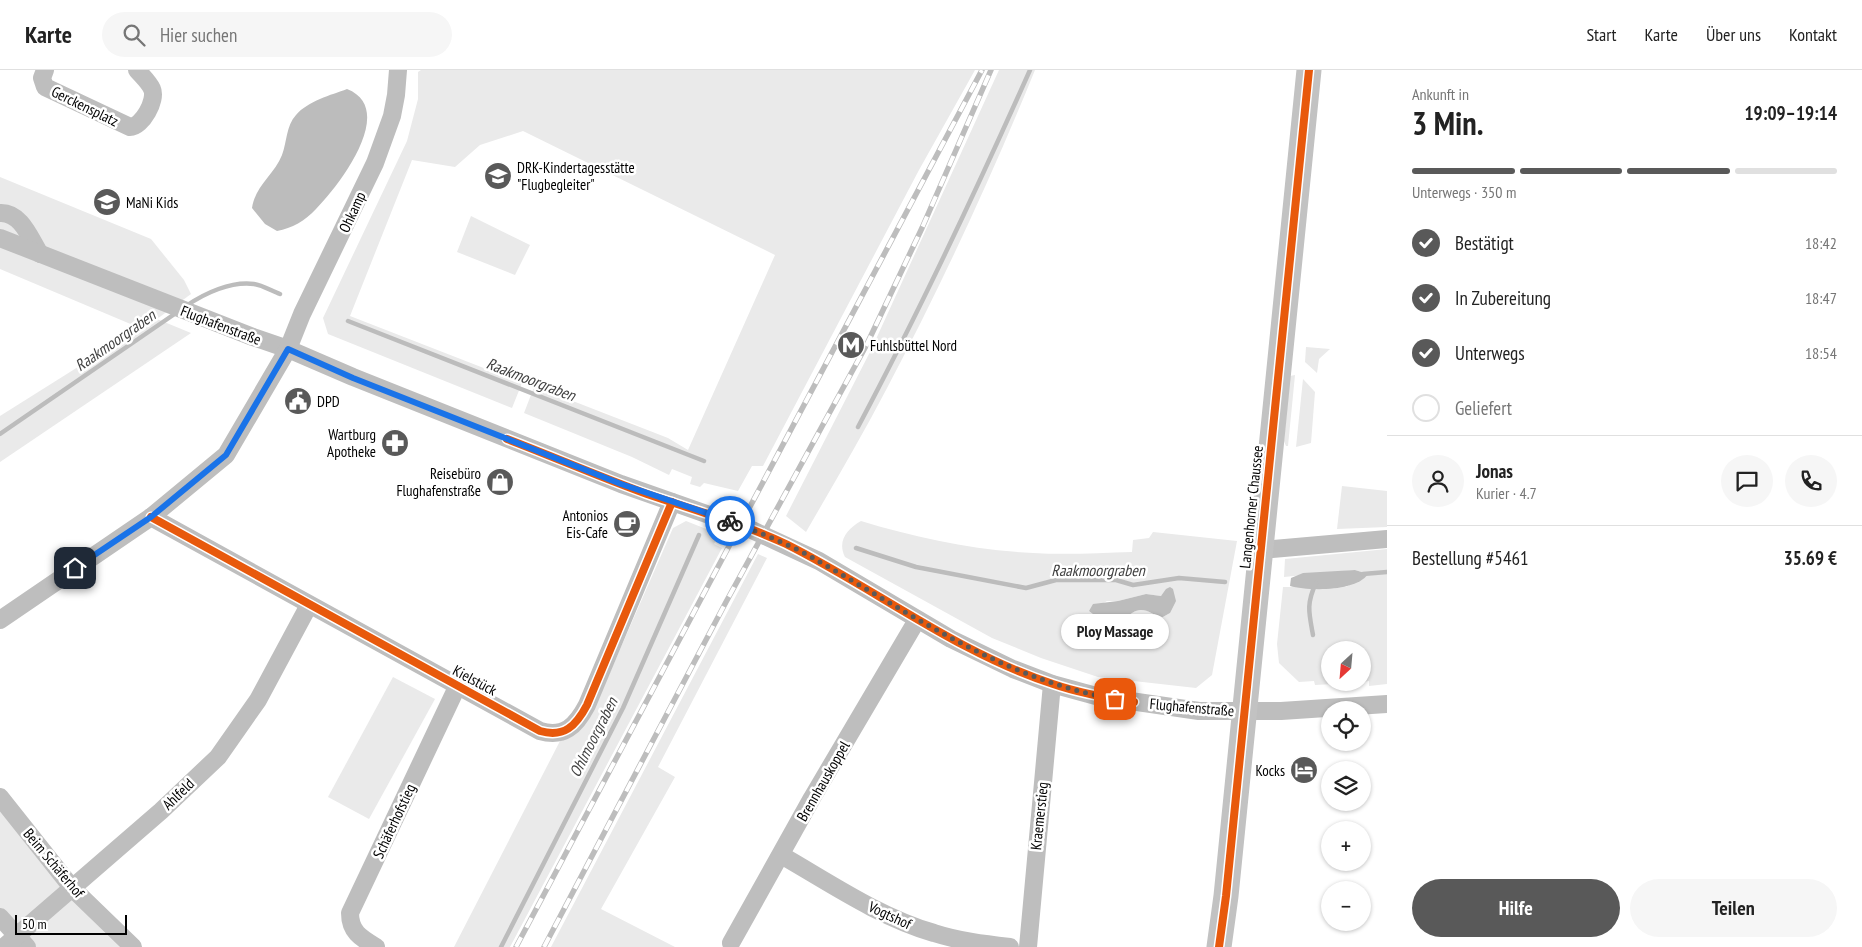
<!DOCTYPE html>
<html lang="de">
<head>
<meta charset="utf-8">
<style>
	body { margin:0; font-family:"PT Sans Narrow",sans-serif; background:#f6f6f6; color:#222; height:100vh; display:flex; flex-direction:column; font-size:19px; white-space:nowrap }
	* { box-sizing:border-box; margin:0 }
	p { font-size:16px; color:#767676 }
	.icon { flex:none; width:28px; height:28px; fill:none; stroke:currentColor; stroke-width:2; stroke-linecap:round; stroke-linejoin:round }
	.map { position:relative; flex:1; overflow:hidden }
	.details { display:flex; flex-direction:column; background:#fff; width:475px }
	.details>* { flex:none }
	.needle { width:32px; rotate:206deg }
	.tools { position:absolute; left:1321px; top:571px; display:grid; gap:10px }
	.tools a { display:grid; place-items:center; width:50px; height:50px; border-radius:50%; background:#fff; box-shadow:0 1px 4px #0004; font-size:25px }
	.scale { position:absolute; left:15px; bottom:12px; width:112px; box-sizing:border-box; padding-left:5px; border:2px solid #000; border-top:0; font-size:14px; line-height:18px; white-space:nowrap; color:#000; -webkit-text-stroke:4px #fff; paint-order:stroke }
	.pin { position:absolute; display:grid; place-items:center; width:42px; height:42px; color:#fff; margin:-21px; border-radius:10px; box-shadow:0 2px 8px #0006 }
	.courier { position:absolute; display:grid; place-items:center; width:50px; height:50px; margin:-25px; border:4px solid #1a73e8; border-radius:50%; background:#fff; color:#222; box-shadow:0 1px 6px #0007 }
	.bubble { position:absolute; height:35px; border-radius:18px; background:#fff; box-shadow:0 1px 4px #0004; font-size:16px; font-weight:600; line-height:35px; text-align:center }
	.head em { font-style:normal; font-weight:600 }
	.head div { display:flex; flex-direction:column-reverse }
	.head { display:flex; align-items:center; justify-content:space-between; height:85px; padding:0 25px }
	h1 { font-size:32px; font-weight:600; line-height:38px }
	.bar { display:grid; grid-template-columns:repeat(4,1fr); gap:8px 5px; align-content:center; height:60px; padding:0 25px }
	.bar i { height:6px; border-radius:4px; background:#e0e0e0 }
	.bar .current { background:#595959 }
	.bar p { grid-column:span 4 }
	.line { display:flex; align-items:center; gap:12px; padding:0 25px; border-top:1px solid #e0e0e0 }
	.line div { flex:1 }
	.round { display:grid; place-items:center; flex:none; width:52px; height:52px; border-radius:26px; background:#f6f6f6 }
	ol { padding:0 25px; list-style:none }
	li { display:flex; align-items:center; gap:15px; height:55px }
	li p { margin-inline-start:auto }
	li .icon { padding:5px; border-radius:50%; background:#595959; color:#fff; stroke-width:4 }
	li:last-child { color:#767676 }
	li i { width:28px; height:28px; border:2px solid #e0e0e0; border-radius:50% }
	.button { display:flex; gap:10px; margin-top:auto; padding:10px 25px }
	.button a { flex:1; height:58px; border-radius:30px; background:#595959; color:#fff; font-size:20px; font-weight:600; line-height:58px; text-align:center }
	.button a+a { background:#f6f6f6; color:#222 }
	header { display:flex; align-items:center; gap:30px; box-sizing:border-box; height:70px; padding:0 25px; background:#fff; border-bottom:1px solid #e0e0e0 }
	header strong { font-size:24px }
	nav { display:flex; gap:28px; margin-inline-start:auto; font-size:18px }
	.search { width:350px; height:45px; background:#f6f6f6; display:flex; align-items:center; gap:12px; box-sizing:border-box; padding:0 18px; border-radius:28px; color:#767676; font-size:19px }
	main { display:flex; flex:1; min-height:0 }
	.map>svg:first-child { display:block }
	.green { fill:#eaeaea; fill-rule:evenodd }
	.water { fill:#bcbcbc }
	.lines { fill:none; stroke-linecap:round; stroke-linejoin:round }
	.stream { stroke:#bcbcbc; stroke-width:4.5 }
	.minor { stroke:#bebebe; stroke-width:18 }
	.secondary { stroke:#c2c2c2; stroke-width:25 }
	.rail-casing { stroke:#bdbdbd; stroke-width:5.5 }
	.rail { stroke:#fff; stroke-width:4; stroke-dasharray:11; stroke-linecap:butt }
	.cycleway-casing { stroke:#fff; stroke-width:11 }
	.cycleway { stroke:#e8590c; stroke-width:8 }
	.done { stroke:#595959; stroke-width:5; stroke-dasharray:0 9 }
	.route { stroke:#1a73e8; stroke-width:6 }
	.labels { text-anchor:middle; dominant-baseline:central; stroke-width:5; stroke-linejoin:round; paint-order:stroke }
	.street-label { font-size:15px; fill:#000; stroke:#fff }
	.poi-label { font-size:15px; fill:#000; stroke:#fff; text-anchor:start }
	.water-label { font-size:16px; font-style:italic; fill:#414141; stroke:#fff }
</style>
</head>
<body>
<header>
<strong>Karte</strong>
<div class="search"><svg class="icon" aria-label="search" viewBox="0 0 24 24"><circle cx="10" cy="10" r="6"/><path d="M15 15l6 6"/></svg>Hier suchen</div>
<nav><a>Start</a><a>Karte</a><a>Über uns</a><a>Kontakt</a></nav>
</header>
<main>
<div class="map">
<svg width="1387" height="877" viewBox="0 0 1387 877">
	<rect width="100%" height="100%" fill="#fff"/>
	<!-- green -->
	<g class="green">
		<path d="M 421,0 L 975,0 L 919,100 L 763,396 L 752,396 L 738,421 L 704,413 L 700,417 L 690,414 L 692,407 L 672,399 L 669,405 L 632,387 L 524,343 L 534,317 L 542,319 L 668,368 L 688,380 L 775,185 L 523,61 L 480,75 L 455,97 L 412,90 L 350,246 L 522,313 L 512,338 L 328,264 L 323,248 L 407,71 L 418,29 L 418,2 Z"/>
		<path d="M 999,0 L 1035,0 C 991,108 941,216 886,320 C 861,368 833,415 806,462 L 786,446 L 871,280 Z"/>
		<path d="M 0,107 L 151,169 L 184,210 L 191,224 L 157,249 L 191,263 L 0,392 L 0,346 L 140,258 L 0,199 Z"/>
		<path d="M 471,146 L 530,175 L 515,205 L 457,182 Z"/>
		<path d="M 1306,277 L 1330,279 L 1319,289 L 1317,303 L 1305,292 Z"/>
		<path d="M 1295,305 L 1288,376 L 1286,376 L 1284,371 L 1290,306 Z"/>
		<path d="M 1303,309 L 1315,322 L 1311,373 L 1296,377 Z"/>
		<path d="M 1342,416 L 1387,421 L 1387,457 L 1337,459 Z"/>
		<path d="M 686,451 L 719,464 L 714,474 L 722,478 L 510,877 L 454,877 L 560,671 L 577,661 L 591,646 L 673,458 Z"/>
		<path d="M 861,451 C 917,468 973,480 1033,483 C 1066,485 1099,483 1132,482 L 1133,470 L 1149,468 L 1153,462 L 1237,471 L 1212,605 L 1196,618 L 1098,607 L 1041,588 L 992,568 L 845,487 C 837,471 847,459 861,451 ZM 1146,524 L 1161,526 L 1164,524 L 1170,543 L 1161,548 C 1155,545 1148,540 1141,540 C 1129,540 1119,556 1119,567 L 1102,567 L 1098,548 L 1089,541 L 1107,531 L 1118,531 Z"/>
		<path d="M 1387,479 L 1387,614 L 1369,616 L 1369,611 L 1363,612 L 1362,580 L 1330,580 L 1330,612 L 1353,613 L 1315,615 L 1314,611 L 1299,612 L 1279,593 L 1277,574 L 1283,517 L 1346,517 L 1368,504 L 1355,500 L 1284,507 L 1285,489 Z"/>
		<path d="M 758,484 L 767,488 L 658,697 L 675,707 L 601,839 L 675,877 L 551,877 Z"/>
		<path d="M 393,607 L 435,629 L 369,749 L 328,727 Z"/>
		<path d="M 0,736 L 125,877 L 35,877 L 0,839 Z"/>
	</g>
	<!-- water -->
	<g class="water">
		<path d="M 347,19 C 398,39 339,116 316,139 C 305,151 292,158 277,161 L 265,154 L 252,138 C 255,116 274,105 282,85 C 287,72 286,56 296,45 C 308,31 331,25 347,19 Z"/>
		<path d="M 1355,500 L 1368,504 C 1356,522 1308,521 1290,516 L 1291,508 L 1303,503 Z"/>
		<path d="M 1170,517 L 1173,519 L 1176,531 L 1170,543 L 1161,548 C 1155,545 1148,540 1141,540 C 1129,540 1119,556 1119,567 L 1113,572 L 1102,567 L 1098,548 L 1089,541 L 1093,534 L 1118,531 L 1146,524 L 1161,526 L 1166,519 Z"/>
	</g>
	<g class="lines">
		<!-- stream -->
		<g class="stream">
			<path d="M 186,236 C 205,223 231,211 254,214 C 262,215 272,221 280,224"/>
			<path d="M 348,251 L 704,391"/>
			<path d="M 858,357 C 920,240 976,121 1030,0"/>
			<path d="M 0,364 L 176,243"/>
			<path d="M 856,478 L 916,497 L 1026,518 L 1056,510 L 1116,510 L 1133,515 L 1179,508 L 1225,512"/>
			<path d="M 1363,504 L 1387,502"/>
			<path d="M 1313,565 C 1309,543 1306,534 1316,513"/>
			<path d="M 501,877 L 623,638 L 699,465"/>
		</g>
		<!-- minor -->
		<g class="minor">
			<path d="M 45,0 L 42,8 L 45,17 L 130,57 C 142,57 157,30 152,19 C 149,12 142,6 137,0"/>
			<path d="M 0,143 C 21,142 30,168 40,184"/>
			<path d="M 0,168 L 253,267 L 288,279 L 353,307 L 621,414 L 752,460 L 819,491 L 951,569 L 1013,599 L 1052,614 L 1096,626 L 1199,641 L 1281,641 L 1387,634"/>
			<path d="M 151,447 L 540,661 C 564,668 576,656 587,635 L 672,432"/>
			<path d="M 1261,480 L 1387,469"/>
			<path d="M 0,550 L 151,447 L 226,385 L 288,279 L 302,244 L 375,93 L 392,46 L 396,25 L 398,0"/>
			<path d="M 0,727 L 73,819 L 133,877"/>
			<path d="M 781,785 C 830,813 879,847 934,863 C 959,871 984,874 1010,877"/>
			<path d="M 0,847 L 27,877"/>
			<path d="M 731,873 L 812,728 L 917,550"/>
			<path d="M 4,877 L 161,741 L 218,687 L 258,630 L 309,535"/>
			<path d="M 376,877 C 361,868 350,862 350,843 L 457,617"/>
			<path d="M 1028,877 L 1052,614"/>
		</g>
		<!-- secondary -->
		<path class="secondary" d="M 1219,877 L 1226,826 L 1309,0"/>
		<!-- rail casing -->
		<g class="rail-casing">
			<g id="rail">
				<path d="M 516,877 L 982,0"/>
				<path d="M 544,877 L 726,532 L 866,276 L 922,158 L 991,0"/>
			</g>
		</g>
		<!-- rail -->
		<use href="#rail" class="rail"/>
		<!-- cycleway casing -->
		<g class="cycleway-casing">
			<g id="cycleway">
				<path d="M 507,369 C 554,387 600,407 647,424 C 694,440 741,453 786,474 C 876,519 957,583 1053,614 C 1079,623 1107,628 1134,632"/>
				<path d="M 151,447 L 540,661 C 564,668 576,656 587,635 L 672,432"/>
				<path d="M 1219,877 L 1226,826 L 1309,0"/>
			</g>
		</g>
		<!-- cycleway -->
		<use href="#cycleway" class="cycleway"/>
	</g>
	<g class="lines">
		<!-- done -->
		<path class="done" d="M 730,451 C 760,463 792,475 820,492 C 915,546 1005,610 1115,629"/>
		<!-- route -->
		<path class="route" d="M 75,498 L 151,447 L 226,385 L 288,279 L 353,308 L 621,414 L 730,451"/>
	</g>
	<!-- icons -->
	<defs>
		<g id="school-disc" transform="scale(1.4375)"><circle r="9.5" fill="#595959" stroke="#fff"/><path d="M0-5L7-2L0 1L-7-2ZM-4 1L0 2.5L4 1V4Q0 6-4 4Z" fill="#fff"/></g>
		<g id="metro-disc" transform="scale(1.4375)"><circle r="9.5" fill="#595959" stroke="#fff"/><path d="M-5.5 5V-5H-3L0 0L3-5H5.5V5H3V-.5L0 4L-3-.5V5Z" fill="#fff"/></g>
		<g id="civic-disc" transform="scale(1.4375)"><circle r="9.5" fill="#595959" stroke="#fff"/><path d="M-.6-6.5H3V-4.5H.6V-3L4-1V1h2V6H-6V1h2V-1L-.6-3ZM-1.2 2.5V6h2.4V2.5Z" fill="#fff"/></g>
		<g id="pharmacy-disc" transform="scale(1.4375)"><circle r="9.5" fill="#595959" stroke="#fff"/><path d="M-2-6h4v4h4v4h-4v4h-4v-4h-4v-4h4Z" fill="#fff"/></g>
		<g id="shop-disc" transform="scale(1.4375)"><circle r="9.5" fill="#595959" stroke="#fff"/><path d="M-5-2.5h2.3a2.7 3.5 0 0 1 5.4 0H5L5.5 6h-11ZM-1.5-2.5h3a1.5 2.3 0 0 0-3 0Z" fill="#fff"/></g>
		<g id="cafe-disc" transform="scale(1.4375)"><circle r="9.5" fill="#595959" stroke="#fff"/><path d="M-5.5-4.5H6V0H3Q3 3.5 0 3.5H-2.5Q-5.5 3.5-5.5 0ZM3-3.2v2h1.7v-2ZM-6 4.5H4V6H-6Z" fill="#fff"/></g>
		<g id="hotel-disc" transform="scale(1.4375)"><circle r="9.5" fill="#595959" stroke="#fff"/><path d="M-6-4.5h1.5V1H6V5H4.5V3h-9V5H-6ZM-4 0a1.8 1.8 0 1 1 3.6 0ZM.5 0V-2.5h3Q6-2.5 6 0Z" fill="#fff"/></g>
	</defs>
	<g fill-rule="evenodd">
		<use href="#school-disc" x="498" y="106"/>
		<use href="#school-disc" x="107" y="132"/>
		<use href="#metro-disc" x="851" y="275"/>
		<use href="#civic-disc" x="298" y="331"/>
		<use href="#pharmacy-disc" x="395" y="373"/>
		<use href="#shop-disc" x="500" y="412"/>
		<use href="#cafe-disc" x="627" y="454"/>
		<use href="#hotel-disc" x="1304" y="700"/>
	</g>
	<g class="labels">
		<!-- street labels -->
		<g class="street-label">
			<text transform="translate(85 36) rotate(26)">Gerckensplatz</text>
			<text transform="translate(352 142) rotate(-65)">Ohkamp</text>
			<text transform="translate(221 255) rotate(21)">Flughafenstraße</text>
			<text transform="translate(1251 437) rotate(-84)">Langenhorner Chaussee</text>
			<text transform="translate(475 610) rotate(28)">Kielstück</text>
			<text transform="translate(1192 637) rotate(5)">Flughafenstraße</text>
			<text transform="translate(823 711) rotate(-60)">Brennhauskoppel</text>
			<text transform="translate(178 724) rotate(-44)">Ahlfeld</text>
			<text transform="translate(1039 746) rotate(-84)">Kraemerstieg</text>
			<text transform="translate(394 751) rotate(-65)">Schäferhofstieg</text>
			<text transform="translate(54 793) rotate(50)">Beim Schäferhof</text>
			<text transform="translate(890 845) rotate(25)">Vogtshof</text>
		</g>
		<!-- poi labels -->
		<g class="poi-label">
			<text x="517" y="97">DRK-Kindertagesstätte<tspan x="517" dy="17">"Flugbegleiter"</tspan></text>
			<text x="126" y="132">MaNi Kids</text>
			<text x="870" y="275">Fuhlsbüttel Nord</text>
			<text x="317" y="331">DPD</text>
			<text x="376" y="364" text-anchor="end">Wartburg<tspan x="376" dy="17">Apotheke</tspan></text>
			<text x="481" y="403" text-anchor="end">Reisebüro<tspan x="481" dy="17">Flughafenstraße</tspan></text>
			<text x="608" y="445" text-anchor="end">Antonios<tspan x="608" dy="17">Eis-Cafe</tspan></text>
			<text x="1285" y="700" text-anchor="end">Kocks</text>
		</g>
		<!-- water labels -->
		<g class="water-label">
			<text transform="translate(115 270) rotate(-35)">Raakmoorgraben</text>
			<text transform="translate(531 309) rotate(21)">Raakmoorgraben</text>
			<text x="1098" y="500">Raakmoorgraben</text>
			<text transform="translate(593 667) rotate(-63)">Ohlmoorgraben</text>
		</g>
	</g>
</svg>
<div class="tools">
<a><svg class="needle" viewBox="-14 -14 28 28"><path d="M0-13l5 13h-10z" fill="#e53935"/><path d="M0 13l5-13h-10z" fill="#767676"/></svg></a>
<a><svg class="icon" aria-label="locate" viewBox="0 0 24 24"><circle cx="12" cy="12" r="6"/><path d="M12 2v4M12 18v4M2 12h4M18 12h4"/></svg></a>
<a><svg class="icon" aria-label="layers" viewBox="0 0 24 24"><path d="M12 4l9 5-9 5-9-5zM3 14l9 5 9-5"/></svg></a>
<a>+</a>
<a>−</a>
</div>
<div class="scale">50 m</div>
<div class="pin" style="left:1115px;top:629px;background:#ea580c"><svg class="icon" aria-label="bag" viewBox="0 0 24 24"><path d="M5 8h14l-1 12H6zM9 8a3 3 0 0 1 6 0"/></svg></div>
<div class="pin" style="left:75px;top:498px;background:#1f2937"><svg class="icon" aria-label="home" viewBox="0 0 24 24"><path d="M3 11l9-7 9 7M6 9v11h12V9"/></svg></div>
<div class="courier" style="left:730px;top:451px"><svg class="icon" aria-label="bike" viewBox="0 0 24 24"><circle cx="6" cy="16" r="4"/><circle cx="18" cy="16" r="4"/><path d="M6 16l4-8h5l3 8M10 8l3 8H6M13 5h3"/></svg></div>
<div class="bubble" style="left:1061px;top:544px;width:108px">Ploy Massage</div>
</div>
<section class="details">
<div class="head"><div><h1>3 Min.</h1><p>Ankunft in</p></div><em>19:09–19:14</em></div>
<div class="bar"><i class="current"></i><i class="current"></i><i class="current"></i><i></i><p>Unterwegs · 350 m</p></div>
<ol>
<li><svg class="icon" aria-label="check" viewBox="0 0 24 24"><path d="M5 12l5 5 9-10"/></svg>Bestätigt<p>18:42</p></li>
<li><svg class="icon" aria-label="check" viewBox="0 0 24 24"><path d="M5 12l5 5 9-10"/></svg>In Zubereitung<p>18:47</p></li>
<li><svg class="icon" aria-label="check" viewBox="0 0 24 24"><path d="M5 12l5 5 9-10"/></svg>Unterwegs<p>18:54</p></li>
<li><i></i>Geliefert</li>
</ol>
<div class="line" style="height:90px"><a class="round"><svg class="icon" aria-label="person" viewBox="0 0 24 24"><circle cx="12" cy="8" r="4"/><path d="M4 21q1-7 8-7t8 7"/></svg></a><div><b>Jonas</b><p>Kurier · 4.7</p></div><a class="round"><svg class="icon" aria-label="chat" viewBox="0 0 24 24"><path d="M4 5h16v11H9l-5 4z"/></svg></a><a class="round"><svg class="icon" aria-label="phone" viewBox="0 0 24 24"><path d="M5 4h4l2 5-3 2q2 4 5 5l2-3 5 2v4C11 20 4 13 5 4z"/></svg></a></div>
<div class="line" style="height:65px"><div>Bestellung #5461</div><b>35.69 €</b></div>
<div class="button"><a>Hilfe</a><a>Teilen</a></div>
</section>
</main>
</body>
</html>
